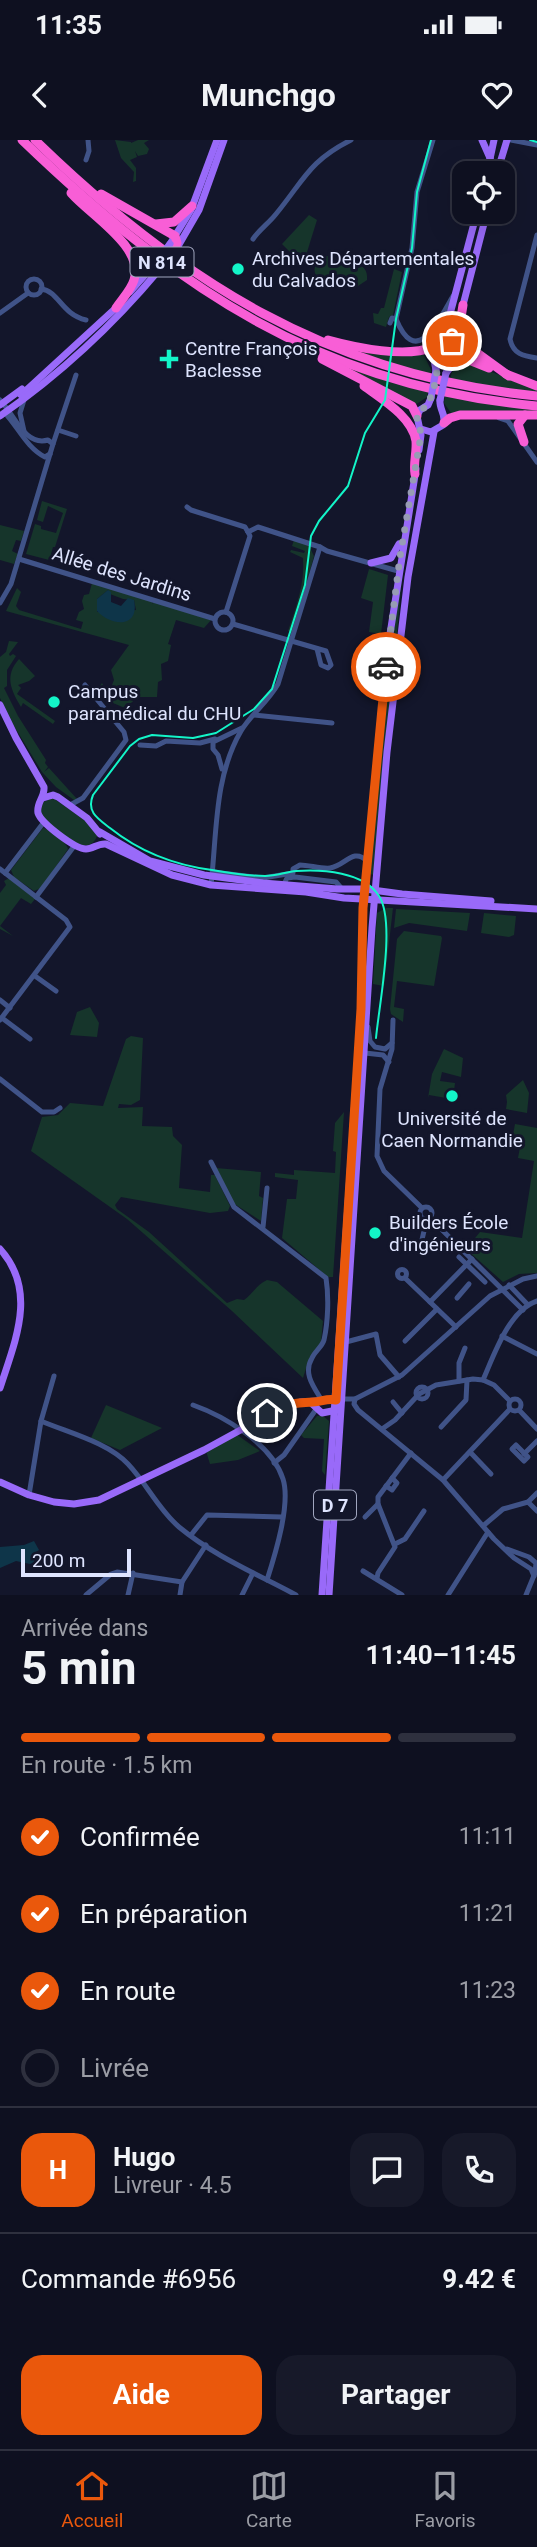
<!DOCTYPE html>
<html lang="fr">
<head>
<meta charset="utf-8">
<style>
	body { margin:0; font-family:Roboto,sans-serif; background:#171929; color:#f1f3f6; height:100vh; display:flex; flex-direction:column; font-size:26px; white-space:nowrap }
	* { box-sizing:border-box; margin:0 }
	p { font-size:23px; color:#9b9da5 }
	.icon { flex:none; width:38px; height:38px; fill:none; stroke:currentColor; stroke-width:2; stroke-linecap:round; stroke-linejoin:round }
	.map { position:relative; height:1455px; overflow:hidden }
	.panel { display:flex; flex-direction:column; background:#0e1020; flex:1 }
	.panel>* { flex:none }
	.controls { position:absolute; left:452px; top:21px; display:grid; gap:14px }
	.controls a { display:grid; place-items:center; width:63px; height:63px; border-radius:14px; background:#0e1020; box-shadow:0 7px 28px #0002,0 0 0 2px #2e303e; font-size:35px }
	.scale { position:absolute; left:21px; bottom:18px; width:110px; box-sizing:border-box; padding-left:7px; border:4px solid #dee4fe; border-top:0; font-size:19px; line-height:24px; white-space:nowrap; color:#dee4fe; -webkit-text-stroke:5px #13162b; paint-order:stroke }
	.pin { position:absolute; display:grid; place-items:center; width:60px; height:60px; color:#fff; margin:-30px; border:4px solid #fff; border-radius:50%; box-shadow:0 2px 7px #0007 }
	.courier { position:absolute; display:grid; place-items:center; width:70px; height:70px; margin:-35px; border:5px solid #ea580c; border-radius:50%; background:#fff; color:#222; box-shadow:0 2px 9px #0007 }
	.overview em { font-style:normal; font-weight:700 }
	.overview div { display:flex; flex-direction:column-reverse }
	.overview { display:flex; align-items:center; justify-content:space-between; height:119px; padding:0 21px }
	h1 { font-size:46px; font-weight:700; line-height:52px }
	.bar { display:grid; grid-template-columns:repeat(4,1fr); gap:10px 7px; align-content:center; height:84px; padding:0 21px }
	.bar i { height:9px; border-radius:5px; background:#2e303e }
	.bar .selected { background:#ea580c }
	.bar p { grid-column:span 4 }
	.line { display:flex; align-items:center; gap:18px; padding:0 21px; border-top:2px solid #2e303e }
	.line div { flex:1 }
	.round { display:grid; place-items:center; flex:none; width:74px; height:74px; border-radius:21px; background:#171929 }
	ol { padding:0 21px; list-style:none }
	li { display:flex; align-items:center; gap:21px; height:77px }
	li p { margin-inline-start:auto }
	li .icon { padding:7px; border-radius:50%; background:#ea580c; color:#fff; stroke-width:4 }
	li:last-child { color:#9b9da5 }
	li i { width:38px; height:38px; border:4px solid #2e303e; border-radius:50% }
	.primary-button { display:flex; gap:14px; margin-top:auto; padding:14px 21px }
	.primary-button a { flex:1; height:80px; border-radius:21px; background:#ea580c; color:#fff; font-size:28px; font-weight:700; line-height:80px; text-align:center }
	.primary-button a+a { background:#171929; color:#f1f3f6 }
	.status { display:flex; justify-content:space-between; align-items:center; height:49px; padding:0 35px; background:#0e1020; direction:ltr }
	.status svg { height:19px; fill:currentColor }
	header { display:flex; justify-content:space-between; align-items:center; height:91px; padding:0 21px; background:#0e1020; font-size:32px; font-weight:700 }
	.menu { display:flex; justify-content:space-around; align-items:center; height:98px; border-top:2px solid #2e303e; background:#0e1020; font-size:19px; color:#9b9da5 }
	.menu a { display:grid; justify-items:center; gap:4px }
	.menu .selected { color:#ea580c }
	.map>svg:first-child { display:block }
	.green { fill:#16352b; fill-rule:evenodd }
	.water { fill:#0e3549 }
	.lines { fill:none; stroke-linecap:round; stroke-linejoin:round }
	.minor { stroke:#405388; stroke-width:5 }
	.major { stroke:#996af9; stroke-width:7 }
	.highway { stroke:#f85ed6; stroke-width:9 }
	.tram { stroke:#13f5c8; stroke-width:2 }
	.major-bridge { stroke:#996af9; stroke-width:7 }
	.done { stroke:#979cb4; stroke-width:7; stroke-dasharray:0 12.6 }
	.route { stroke:#ea580c; stroke-width:9 }
	.poi-dot { fill:#13f5c8; stroke:#13162b; stroke-width:2.5 }
	.labels { text-anchor:middle; dominant-baseline:central; stroke-width:6; stroke-linejoin:round; paint-order:stroke }
	.shield { fill:#13162b; stroke:#a1a6bf; stroke-width:2 }
	.shield-label { font-size:18px; font-weight:bold; fill:#dee4fe }
	.poi-label { font-size:19px; fill:#dee4fe; stroke:#13162b; text-anchor:start }
	.street-label { font-size:19px; fill:#dee4fe; stroke:#13162b }
</style>
</head>
<body>
<div class="status"><b>11:35</b><svg viewBox="0 0 49 12"><path d="M0 12V9h3v3zM5 12V6h3v6zM10 12V3h3v9zM15 12V0h3v12zM26 1h20v11H26zM47 4h2v5h-2z"/></svg></div>
<header><svg class="icon" aria-label="back" viewBox="0 0 24 24"><path d="M15 5l-7 7 7 7"/></svg>Munchgo<svg class="icon" aria-label="heart" viewBox="0 0 24 24"><path d="M12 20l-8-8c-3-5 5-10 8-4 3-6 11-1 8 4z"/></svg></header>
<div class="map">
<svg width="537" height="1455" viewBox="0 0 537 1455">
	<rect width="100%" height="100%" fill="#13162b"/>
	<!-- green -->
	<g class="green">
		<path d="M 115,0 L 131,2 L 131,3 L 138,0 L 149,0 L 144,3 L 149,9 L 147,14 L 138,16 L 135,11 L 137,17 L 130,20 L 136,28 L 136,41 L 133,42 L 134,32 L 121,18 Z"/>
		<path d="M 309,75 L 317,80 L 303,125 L 282,104 Z"/>
		<path d="M 328,116 C 342,119 370,120 367,140 L 355,148 C 343,147 310,145 315,126 C 316,119 322,117 328,116 Z"/>
		<path d="M 394,129 L 402,132 L 393,175 L 389,177 L 386,187 L 374,183 L 373,173 L 378,174 L 381,168 L 384,168 Z"/>
		<path d="M 355,209 L 424,215 L 431,230 L 430,235 L 383,222 Z"/>
		<path d="M 465,222 L 537,249 L 537,253 L 450,240 L 452,232 Z"/>
		<path d="M 346,226 L 389,242 L 428,252 L 427,257 L 415,265 Z"/>
		<path d="M 445,256 L 537,269 L 537,274 L 451,273 L 444,263 Z"/>
		<path d="M 42,361 L 67,369 L 55,407 L 53,407 L 51,414 L 55,415 L 53,421 L 26,414 L 35,384 L 41,386 L 41,389 L 56,393 L 63,373 L 48,366 L 43,382 L 37,380 Z"/>
		<path d="M 0,385 L 24,391 L 21,401 L 16,400 L 12,411 L 18,414 L 14,424 L 0,420 Z"/>
		<path d="M 294,400 L 312,405 L 311,410 L 314,416 L 293,493 L 288,491 C 296,467 305,444 303,418 L 290,412 L 291,410 L 304,413 L 305,411 L 292,406 Z"/>
		<path d="M 369,429 L 388,435 L 381,494 L 369,492 L 373,462 L 361,458 Z"/>
		<path d="M 402,438 L 375,735 L 369,734 L 388,518 Z"/>
		<path d="M 92,443 L 153,461 L 152,464 L 154,462 L 211,480 L 204,488 L 176,480 L 168,504 L 171,505 L 168,521 L 161,524 L 162,540 L 158,542 L 157,557 L 138,557 L 125,568 L 113,563 L 111,565 L 102,552 L 97,550 L 102,543 L 106,550 L 110,550 L 114,540 L 111,530 L 129,505 L 6,471 L 17,448 L 21,452 L 16,466 L 19,470 L 81,489 L 83,482 L 76,480 L 79,472 L 84,469 L 82,461 L 84,455 L 89,454 ZM 108,450 L 110,454 L 123,459 L 134,460 L 136,470 L 97,472 L 97,459 Z"/>
		<path d="M 9,501 L 18,502 L 9,514 L 10,516 L 13,514 L 16,516 L 7,530 L 7,546 L 4,548 L 18,576 L 46,620 L 45,623 L 48,627 L 44,632 L 49,628 L 77,659 L 74,660 L 56,647 L 42,632 L 11,581 L 0,558 L 0,517 L 6,512 Z"/>
		<path d="M 19,519 L 35,536 L 29,541 L 18,545 L 21,548 L 17,554 L 55,581 L 53,584 L 23,563 L 21,567 C 11,550 4,536 19,519 Z"/>
		<path d="M 53,658 L 94,687 L 98,693 C 90,725 49,686 40,673 L 41,663 Z"/>
		<path d="M 43,688 C 50,689 67,703 68,709 L 41,748 L 34,751 L 14,737 L 11,730 Z"/>
		<path d="M 9,738 L 35,759 L 31,764 L 21,758 L 0,786 L 13,796 L 0,789 L 0,753 L 6,745 L 4,741 Z"/>
		<path d="M 386,768 L 393,768 L 384,846 L 373,844 L 377,773 Z"/>
		<path d="M 396,769 L 470,773 L 467,791 L 409,783 L 394,788 Z"/>
		<path d="M 484,773 L 516,776 L 514,795 L 509,797 L 481,793 Z"/>
		<path d="M 404,791 L 441,796 L 442,798 L 434,846 L 397,841 L 394,867 L 404,869 L 403,882 L 391,874 L 390,869 L 397,799 Z"/>
		<path d="M 90,867 L 99,883 L 97,897 L 70,895 L 77,872 Z"/>
		<path d="M 131,896 L 143,898 L 140,960 L 131,965 L 119,964 L 118,968 L 143,967 L 142,986 L 172,987 L 173,996 L 182,1005 L 179,1048 L 210,1052 L 211,1035 L 215,1035 L 230,1066 L 228,1071 L 210,1073 L 121,1057 L 115,1065 L 117,1069 L 149,1092 L 227,1163 L 237,1159 L 244,1160 C 253,1154 256,1145 267,1140 L 277,1142 L 323,1181 L 321,1202 L 308,1222 L 303,1238 L 232,1171 L 127,1079 L 31,1011 L 42,977 L 58,975 L 70,963 L 103,966 L 126,899 Z"/>
		<path d="M 444,909 L 463,918 L 461,937 L 442,932 L 440,941 L 455,943 L 454,951 L 451,951 L 453,953 L 452,959 L 429,955 L 428,958 L 432,934 Z"/>
		<path d="M 523,940 L 529,953 L 527,973 L 506,969 L 507,962 L 506,955 Z"/>
		<path d="M 344,972 L 333,1137 L 328,1137 L 282,1098 L 287,1059 L 296,1059 L 298,1040 L 275,1037 L 275,1033 L 294,1035 L 294,1030 L 335,1033 L 336,1012 L 333,1011 L 335,983 Z"/>
		<path d="M 515,984 L 537,988 L 537,1133 L 519,1134 L 503,1142 L 466,1109 L 480,1092 L 522,1098 L 534,1021 L 518,1018 L 521,1002 L 512,1000 Z"/>
		<path d="M 216,1028 L 261,1032 L 259,1056 L 263,1058 L 261,1081 L 233,1063 Z"/>
		<path d="M 106,1265 L 162,1288 L 120,1310 L 91,1298 Z"/>
		<path d="M 317,1276 L 323,1276 L 329,1281 L 325,1335 L 322,1331 L 324,1299 L 304,1298 L 301,1295 Z"/>
		<path d="M 236,1294 L 260,1311 L 238,1320 L 210,1324 L 206,1311 Z"/>
	</g>
	<!-- water -->
	<g class="water">
		<path d="M 108,450 L 111,452 L 111,462 L 121,466 L 128,458 L 134,460 C 140,488 112,487 97,471 L 97,459 Z"/>
		<path d="M 34,1401 L 39,1410 L 36,1412 L 35,1422 L 30,1424 L 16,1421 L 0,1428 L 0,1407 L 24,1405 Z"/>
	</g>
	<g class="lines">
		<!-- minor -->
		<g class="minor">
			<path d="M 511,0 L 537,5"/>
			<path d="M 86,20 L 89,11 L 88,0"/>
			<path d="M 537,95 L 510,199 C 513,214 523,216 537,218"/>
			<path d="M 253,99 C 259,90 269,83 276,74 C 304,40 309,21 351,0"/>
			<circle cx="34" cy="147" r="8"/>
			<path d="M 41,149 C 59,151 61,174 86,180"/>
			<path d="M 0,173 L 28,153"/>
			<path d="M 396,179 L 412,108 L 417,52 L 433,0"/>
			<path d="M 390,183 L 392,178 L 396,179 C 417,230 439,180 453,156"/>
			<path d="M 0,260 C 14,274 25,307 48,300 L 53,304 L 11,444 L 0,463"/>
			<path d="M 24,260 L 20,273 L 24,291"/>
			<path d="M 5,273 C 18,287 27,308 45,317 L 50,314"/>
			<path d="M 499,278 L 508,281 L 537,322"/>
			<path d="M 58,290 L 76,296"/>
			<path d="M 53,304 L 76,235"/>
			<path d="M 187,367 L 191,370 L 245,387 L 248,392"/>
			<path d="M 248,392 L 258,387 L 320,407 L 327,411 L 398,431"/>
			<path d="M 19,419 L 215,479"/>
			<path d="M 226,472 L 250,396 L 248,392"/>
			<circle cx="224" cy="481" r="9"/>
			<path d="M 233,484 C 264,493 295,502 326,511 L 331,525 L 328,528 L 321,525 L 317,509"/>
			<path d="M 254,575 L 332,583"/>
			<path d="M 140,605 L 156,606 L 166,601 L 200,603 L 215,599"/>
			<path d="M 222,629 L 218,615 L 213,609 L 213,602 L 242,588"/>
			<path d="M 70,665 L 83,658 L 126,600 L 124,592 L 85,545"/>
			<path d="M 0,729 L 66,780 L 70,787 L 0,880"/>
			<path d="M 213,732 L 263,738 L 293,733 L 293,729 L 300,725 C 309,725 321,729 330,728 C 345,726 353,707 367,721"/>
			<path d="M 5,733 L 44,682"/>
			<path d="M 284,744 L 287,738 L 295,737 L 336,742 L 342,749"/>
			<path d="M 211,745 C 217,693 214,637 241,591 C 251,574 268,562 278,544 L 320,407"/>
			<path d="M 36,757 L 75,705"/>
			<path d="M 35,836 L 56,851"/>
			<path d="M 0,860 L 10,868"/>
			<path d="M 2,878 L 30,899"/>
			<path d="M 393,880 L 392,909 L 380,949 L 377,1016 L 384,1031 L 422,1068"/>
			<path d="M 368,887 L 370,901 L 375,907 L 385,909 L 392,903"/>
			<path d="M 365,913 L 383,915 L 389,922"/>
			<path d="M 0,939 L 42,972 L 54,972 L 60,968"/>
			<path d="M 211,1022 L 234,1067 L 326,1138 C 329,1157 328,1182 324,1200 C 322,1207 315,1211 312,1218 C 303,1233 313,1246 321,1259"/>
			<circle cx="426" cy="1073" r="6"/>
			<path d="M 430,1078 L 523,1170"/>
			<path d="M 263,1087 L 267,1048"/>
			<path d="M 421,1104 L 424,1091 L 422,1079"/>
			<path d="M 459,1117 L 485,1142"/>
			<circle cx="402" cy="1134" r="4.5"/>
			<path d="M 405,1138 L 456,1187"/>
			<path d="M 509,1145 L 528,1165"/>
			<path d="M 457,1158 L 469,1144"/>
			<path d="M 430,1162 L 472,1119"/>
			<path d="M 502,1196 L 537,1214"/>
			<path d="M 405,1201 L 437,1169"/>
			<path d="M 346,1202 L 376,1194 L 380,1215 L 399,1237"/>
			<path d="M 483,1240 C 494,1215 509,1170 537,1161"/>
			<path d="M 459,1241 L 459,1223 L 465,1208"/>
			<circle cx="422" cy="1253" r="6"/>
			<circle cx="515" cy="1265" r="6"/>
			<path d="M 340,1259 L 355,1259 L 402,1235 L 490,1156 L 523,1139 L 537,1136"/>
			<path d="M 355,1259 L 354,1264 L 358,1270 L 443,1340 L 494,1399 L 514,1418 L 531,1429 L 534,1436"/>
			<path d="M 393,1262 L 402,1273"/>
			<path d="M 193,1265 C 224,1276 272,1304 283,1339 C 291,1364 275,1415 267,1440"/>
			<path d="M 519,1270 L 537,1289"/>
			<path d="M 41,1281 C 69,1293 107,1302 128,1324 C 147,1344 158,1369 179,1387 C 214,1416 257,1434 296,1455"/>
			<path d="M 441,1287 L 466,1260 L 467,1240"/>
			<path d="M 382,1289 L 395,1280 L 419,1254 L 436,1245 L 473,1239 L 483,1240 L 494,1245 L 510,1261"/>
			<path d="M 516,1305 L 528,1317 L 524,1321 L 512,1309 Z"/>
			<path d="M 470,1312 L 491,1334"/>
			<path d="M 524,1314 L 537,1301"/>
			<path d="M 274,1323 L 284,1315 L 317,1268"/>
			<path d="M 443,1340 L 510,1269"/>
			<path d="M 386,1346 L 392,1350 L 397,1343 L 392,1338"/>
			<path d="M 29,1355 L 41,1281 L 54,1236"/>
			<path d="M 528,1362 L 537,1371"/>
			<path d="M 365,1377 L 378,1364"/>
			<path d="M 483,1386 L 503,1369 L 528,1362 L 537,1353"/>
			<path d="M 191,1395 L 207,1375 L 282,1377"/>
			<path d="M 395,1404 L 405,1399 L 424,1371"/>
			<path d="M 507,1409 L 529,1417 L 536,1423 L 535,1433 L 526,1455"/>
			<path d="M 363,1431 L 402,1455"/>
			<path d="M 377,1438 L 378,1433 L 395,1407 L 378,1364 L 378,1357 L 411,1313"/>
			<path d="M 86,1455 L 111,1434 L 117,1432 L 182,1442 L 206,1405"/>
			<path d="M 128,1455 L 133,1433"/>
			<path d="M 180,1455 L 182,1442"/>
			<path d="M 242,1455 L 253,1433"/>
			<path d="M 448,1455 L 488,1392"/>
		</g>
		<!-- major -->
		<g class="major">
			<path d="M 482,0 L 490,18"/>
			<path d="M 487,33 L 494,0"/>
			<path d="M 497,33 L 507,0"/>
			<path d="M 170,104 L 191,70 L 217,0"/>
			<path d="M 177,108 L 199,70 L 224,0"/>
			<path d="M 130,152 L 153,126"/>
			<path d="M 462,169 L 487,72"/>
			<path d="M 436,230 L 432,210 L 445,193 L 477,72"/>
			<path d="M 446,233 L 459,216 L 455,198 L 458,183"/>
			<path d="M 21,255 L 118,166"/>
			<path d="M 0,265 L 22,249"/>
			<path d="M 0,276 C 59,235 113,185 159,130"/>
			<path d="M 421,289 L 431,292 L 443,285 C 447,275 439,270 440,260"/>
			<path d="M 419,310 L 421,295 L 417,276 L 420,270 L 428,265 L 431,258"/>
			<path d="M 371,423 L 391,418 L 399,404"/>
			<path d="M 0,565 L 16,598 L 44,647 C 45,657 36,663 38,673 C 41,683 75,709 86,709 C 93,709 98,703 106,704 L 172,735 L 211,745 L 306,752 L 344,758 L 537,769"/>
			<path d="M 43,658 L 53,655 L 58,657 L 87,678 L 100,694"/>
			<path d="M 100,692 L 150,721 L 204,735 L 263,743 L 337,749 L 365,749 L 402,754 L 491,761"/>
			<path d="M 0,1109 C 38,1151 15,1201 0,1248"/>
			<path d="M 310,1262 L 322,1273 L 337,1270"/>
			<path d="M 0,1342 L 29,1355 L 54,1362 L 74,1364 L 99,1360 L 204,1310 L 246,1287 L 271,1270 L 301,1262 L 318,1261"/>
			<path d="M 322,1455 L 361,869 L 363,768 L 387,513 L 416,329"/>
			<path d="M 329,1455 L 372,788 L 387,612 L 408,437 L 434,292"/>
		</g>
		<!-- highway -->
		<g class="highway">
			<path d="M 22,0 C 175,147 319,246 537,266"/>
			<path d="M 35,0 C 181,142 331,236 537,256"/>
			<path d="M 71,53 C 90,75 145,107 134,140 C 131,150 122,159 116,168"/>
			<path d="M 101,54 L 175,96 L 177,103 L 173,111"/>
			<path d="M 156,84 L 174,82 L 192,66"/>
			<path d="M 463,165 L 459,190 L 466,205 L 509,236"/>
			<path d="M 328,200 C 357,208 406,218 433,207"/>
			<path d="M 459,216 L 489,228"/>
			<path d="M 322,219 L 412,266 L 417,276"/>
			<path d="M 506,234 L 537,246"/>
			<path d="M 364,246 C 383,260 412,277 416,301 C 417,312 413,324 415,334"/>
			<path d="M 444,283 L 450,278 L 460,275 L 537,275"/>
			<path d="M 524,302 L 518,284 L 525,275"/>
		</g>
		<!-- tram -->
		<g class="tram">
			<path d="M 530,0 L 537,2"/>
			<path d="M 376,898 C 379,865 396,782 379,756 C 364,732 322,729 296,731 C 286,732 276,736 265,736 C 248,736 229,733 212,730 C 174,725 140,712 110,688 C 98,679 86,672 93,655 L 130,606 L 139,599 L 152,595 L 193,598 L 216,593 L 254,569 L 272,549 L 305,445 L 311,396 L 319,381 L 348,346 L 365,293 L 385,260 L 396,179 L 412,108 L 417,52 L 431,0"/>
		</g>
		<!-- major-bridge -->
		<g class="major-bridge">
			<path d="M 153,126 L 170,104"/>
			<path d="M 159,130 L 173,111"/>
			<path d="M 431,258 L 436,230"/>
			<path d="M 440,260 L 446,233"/>
		</g>
	</g>
	<g class="lines">
		<!-- done -->
		<path class="done" d="M 386,527 L 400,417 L 421,295 C 421,289 417,285 417,279 C 417,270 426,269 429,261 C 433,253 437,238 437,228 C 437,215 424,209 441,199 L 452,201"/>
		<!-- route -->
		<path class="route" d="M 267,1273 C 282,1264 296,1263 313,1262 C 322,1262 326,1258 336,1260 L 361,869 L 363,768 L 386,527"/>
	</g>
	<!-- markers -->
	<g class="poi-dot">
		<circle cx="238" cy="129" r="7"/>
		<path d="M165.5 208.5h7v7h7v7h-7v7h-7v-7h-7v-7h7z"/>
		<circle cx="54" cy="562" r="7"/>
		<circle cx="452" cy="956" r="7"/>
		<circle cx="375" cy="1093" r="7"/>
	</g>
	<g class="labels">
		<!-- shield labels -->
		<g class="shield">
			<rect x="130.5" y="107.5" width="63" height="29" rx="5"/>
			<rect x="314" y="1350.5" width="42" height="29" rx="5"/>
		</g>
		<g class="shield-label">
			<text x="162" y="122">N 814</text>
			<text x="335" y="1365">D 7</text>
		</g>
		<!-- poi labels -->
		<g class="poi-label">
			<text x="252" y="118">Archives Départementales<tspan x="252" dy="22">du Calvados</tspan></text>
			<text x="185" y="208">Centre François<tspan x="185" dy="22">Baclesse</tspan></text>
			<text x="68" y="551">Campus<tspan x="68" dy="22">paramédical du CHU</tspan></text>
			<text x="452" y="978" text-anchor="middle">Université de<tspan x="452" dy="22">Caen Normandie</tspan></text>
			<text x="389" y="1082">Builders École<tspan x="389" dy="22">d'ingénieurs</tspan></text>
		</g>
		<!-- street labels -->
		<g class="street-label">
			<text transform="translate(122 434) rotate(17)">Allée des Jardins</text>
		</g>
	</g>
</svg>
<div class="controls">
<a><svg class="icon" aria-label="locate" viewBox="0 0 24 24"><circle cx="12" cy="12" r="6"/><path d="M12 2v4M12 18v4M2 12h4M18 12h4"/></svg></a>
</div>
<div class="scale">200 m</div>
<div class="pin" style="left:452px;top:201px;background:#ea580c"><svg class="icon" aria-label="bag" viewBox="0 0 24 24"><path d="M5 8h14l-1 12H6zM9 8a3 3 0 0 1 6 0"/></svg></div>
<div class="pin" style="left:267px;top:1273px;background:#1f2937"><svg class="icon" aria-label="home" viewBox="0 0 24 24"><path d="M3 11l9-7 9 7M6 9v11h12V9"/></svg></div>
<div class="courier" style="left:386px;top:527px"><svg class="icon" aria-label="car" viewBox="0 0 24 24"><path d="M5 17H2v-5l4-1 3-4h7l3 4 3 1v5h-3M9 17h6M6 11h13"/><circle cx="7" cy="17" r="2"/><circle cx="17" cy="17" r="2"/></svg></div>
</div>
<section class="panel">
<div class="overview"><div><h1>5 min</h1><p>Arrivée dans</p></div><em>11:40–11:45</em></div>
<div class="bar"><i class="selected"></i><i class="selected"></i><i class="selected"></i><i></i><p>En route · 1.5 km</p></div>
<ol>
<li><svg class="icon" aria-label="check" viewBox="0 0 24 24"><path d="M5 12l5 5 9-10"/></svg>Confirmée<p>11:11</p></li>
<li><svg class="icon" aria-label="check" viewBox="0 0 24 24"><path d="M5 12l5 5 9-10"/></svg>En préparation<p>11:21</p></li>
<li><svg class="icon" aria-label="check" viewBox="0 0 24 24"><path d="M5 12l5 5 9-10"/></svg>En route<p>11:23</p></li>
<li><i></i>Livrée</li>
</ol>
<div class="line" style="height:126px"><b class="round" style="background:#ea580c;color:#fff">H</b><div><b>Hugo</b><p>Livreur · 4.5</p></div><a class="round"><svg class="icon" aria-label="chat" viewBox="0 0 24 24"><path d="M4 5h16v11H9l-5 4z"/></svg></a><a class="round"><svg class="icon" aria-label="phone" viewBox="0 0 24 24"><path d="M5 4h4l2 5-3 2q2 4 5 5l2-3 5 2v4C11 20 4 13 5 4z"/></svg></a></div>
<div class="line" style="height:91px"><div>Commande #6956</div><b>9.42 €</b></div>
<div class="primary-button"><a>Aide</a><a>Partager</a></div>
</section>
<nav class="menu">
<a class="selected"><svg class="icon" aria-label="home" viewBox="0 0 24 24"><path d="M3 11l9-7 9 7M6 9v11h12V9"/></svg>Accueil</a>
<a><svg class="icon" aria-label="map" viewBox="0 0 24 24"><path d="M3 6l6-2 6 2 6-2v14l-6 2-6-2-6 2zM9 4v14M15 6v14"/></svg>Carte</a>
<a><svg class="icon" aria-label="saved" viewBox="0 0 24 24"><path d="M7 4h10v16l-5-4-5 4z"/></svg>Favoris</a>
</nav>
</body>
</html>
